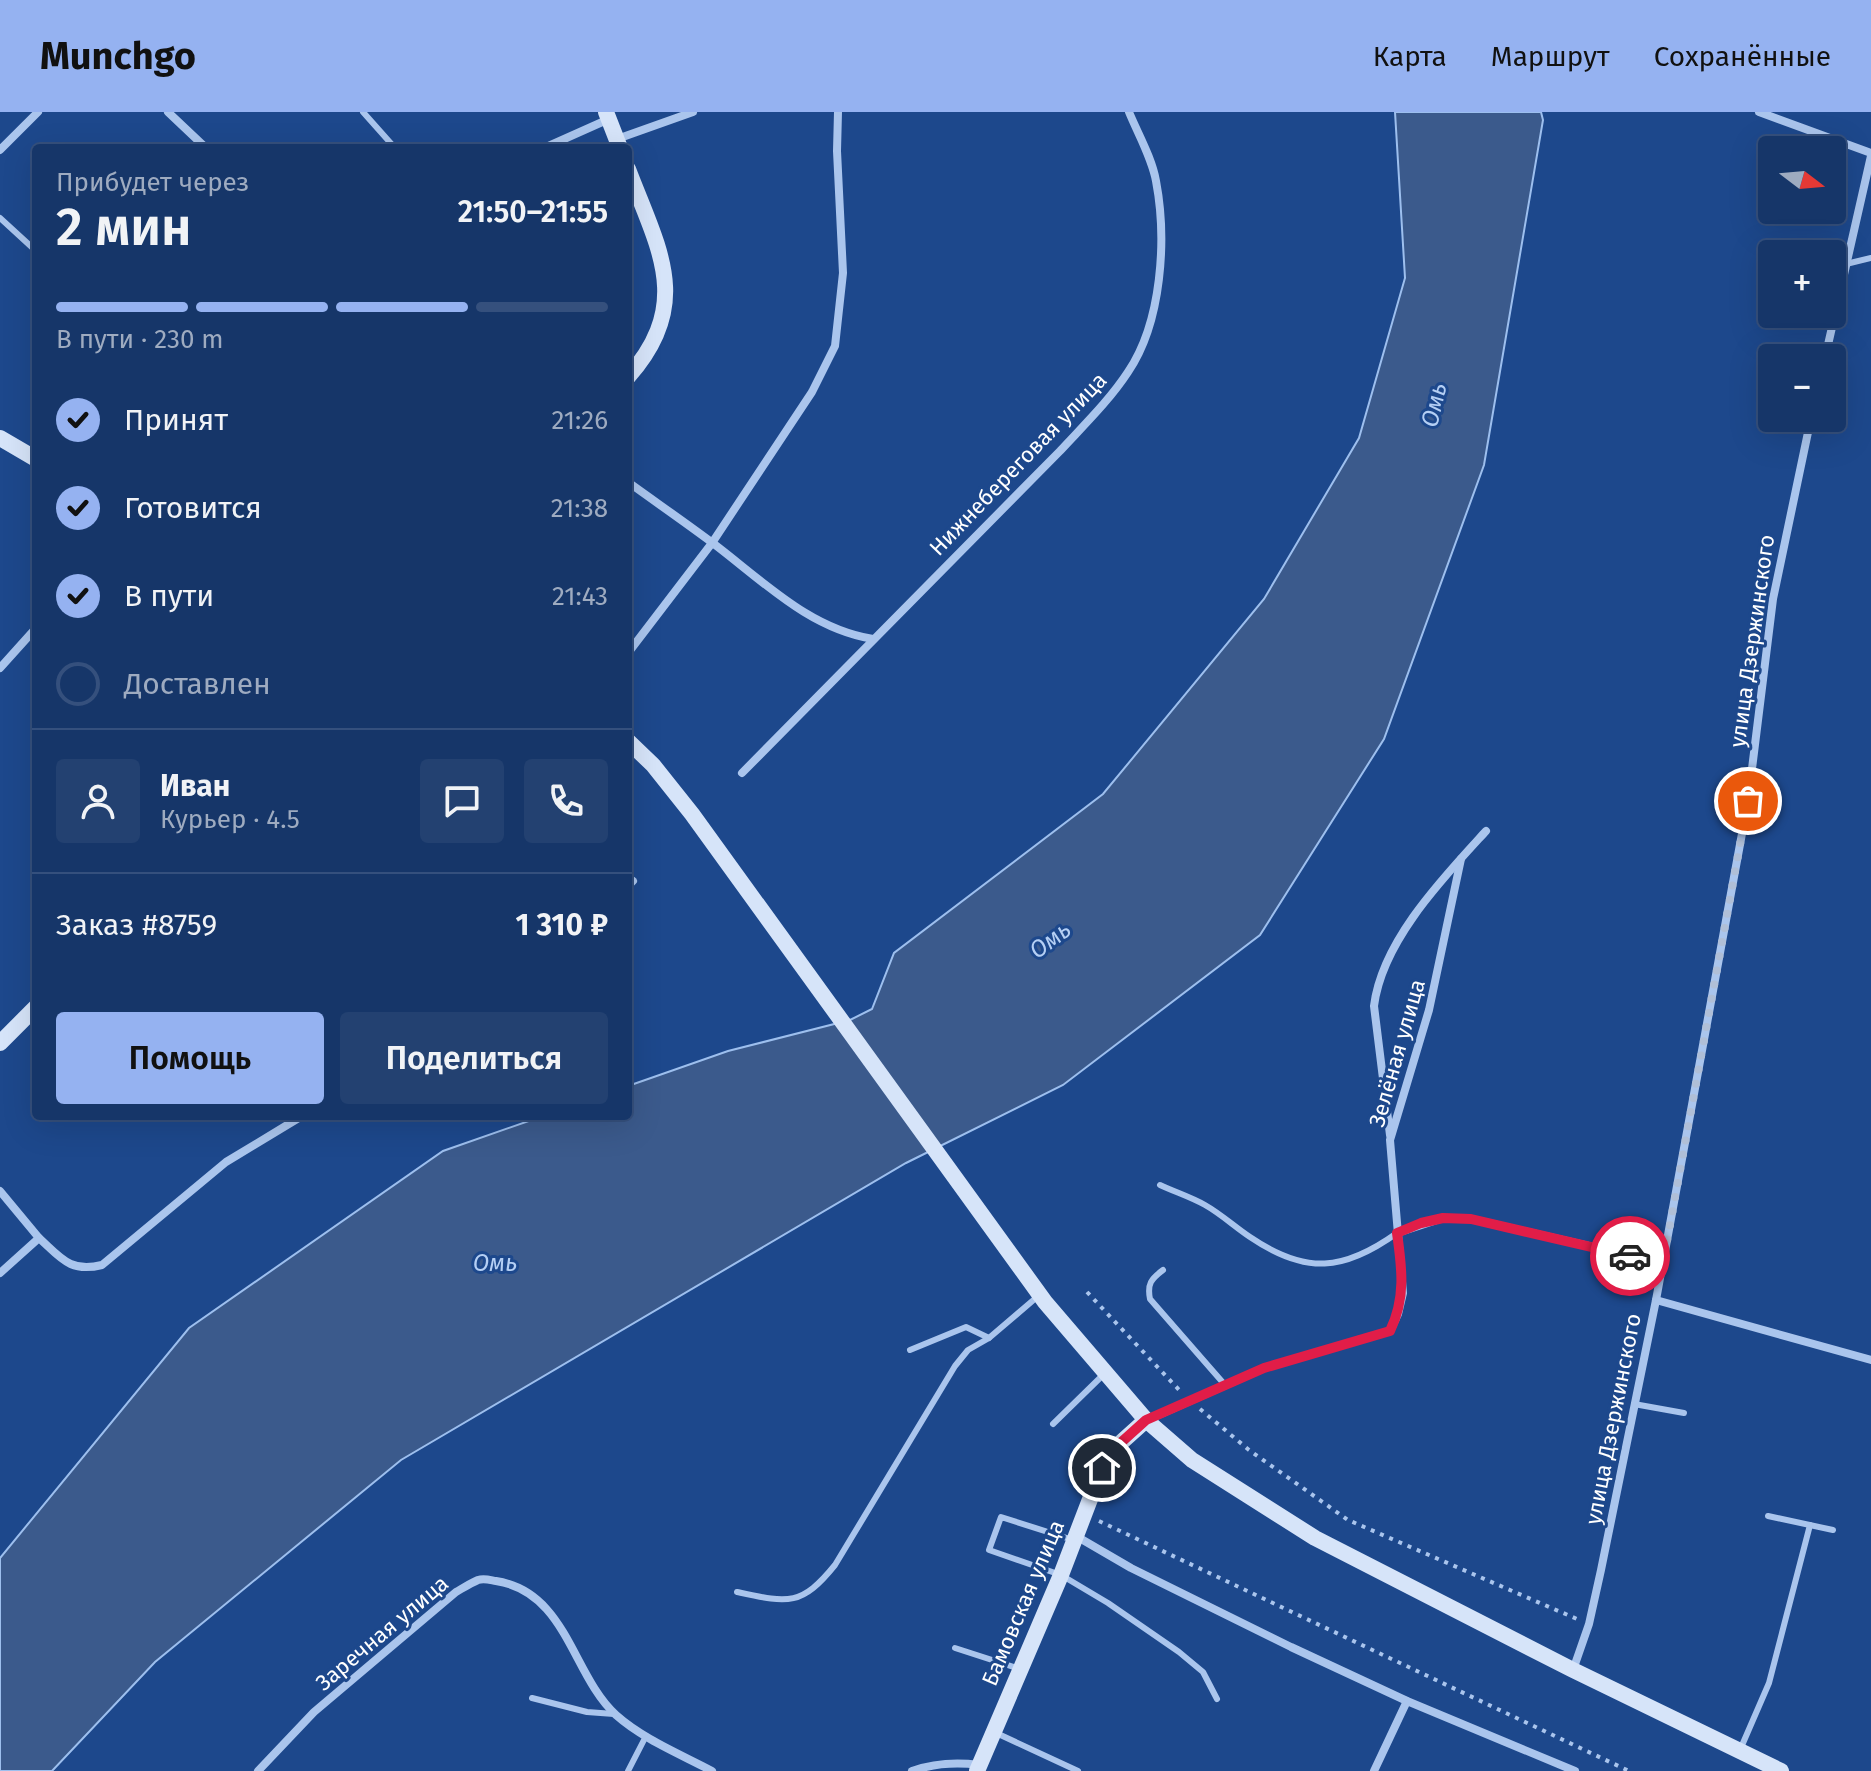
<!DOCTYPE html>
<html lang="ru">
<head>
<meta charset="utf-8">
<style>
	body { margin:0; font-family:"Fira Sans",sans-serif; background:#234171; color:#f1f3f6; height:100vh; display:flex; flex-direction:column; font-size:30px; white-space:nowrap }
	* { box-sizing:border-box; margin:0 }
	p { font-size:26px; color:#9eabc0 }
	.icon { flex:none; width:44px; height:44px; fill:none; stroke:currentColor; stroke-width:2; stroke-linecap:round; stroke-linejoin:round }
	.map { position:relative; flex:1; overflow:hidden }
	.drawer { position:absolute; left:32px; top:32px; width:600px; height:976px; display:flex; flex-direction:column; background:#163669; border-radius:8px; box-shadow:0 8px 32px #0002,0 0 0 2px #35507d }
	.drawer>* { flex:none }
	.needle { width:52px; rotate:106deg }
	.controls { position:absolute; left:1758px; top:24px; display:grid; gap:16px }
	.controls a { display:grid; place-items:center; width:88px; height:88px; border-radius:8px; background:#163669; box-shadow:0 8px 32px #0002,0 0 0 2px #35507d; font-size:40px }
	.pin { position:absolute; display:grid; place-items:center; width:68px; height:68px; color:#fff; margin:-34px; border:4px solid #fff; border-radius:50%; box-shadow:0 2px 8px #0007 }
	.courier { position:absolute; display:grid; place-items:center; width:80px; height:80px; margin:-40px; border:6px solid #e11d48; border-radius:50%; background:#fff; color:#222; box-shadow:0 2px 10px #0007 }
	.summary em { font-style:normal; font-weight:600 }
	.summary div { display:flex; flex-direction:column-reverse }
	.summary { display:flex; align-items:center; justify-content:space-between; height:136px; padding:0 24px }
	h1 { font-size:52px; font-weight:600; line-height:60px }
	.bar { display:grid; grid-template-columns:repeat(4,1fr); gap:12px 8px; align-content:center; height:96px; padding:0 24px }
	.bar i { height:10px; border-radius:6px; background:#35507d }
	.bar .active { background:#95b2f1 }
	.bar p { grid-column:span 4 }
	.line { display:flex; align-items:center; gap:20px; padding:0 24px; border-top:2px solid #35507d }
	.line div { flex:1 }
	.round { display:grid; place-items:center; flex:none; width:84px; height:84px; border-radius:8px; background:#234171 }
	ol { padding:0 24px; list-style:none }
	li { display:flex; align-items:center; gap:24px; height:88px }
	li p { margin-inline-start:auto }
	li .icon { padding:8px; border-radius:50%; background:#95b2f1; color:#111; stroke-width:4 }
	li:last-child { color:#9eabc0 }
	li i { width:44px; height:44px; border:4px solid #35507d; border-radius:50% }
	.cta { display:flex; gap:16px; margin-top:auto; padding:16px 24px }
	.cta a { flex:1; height:92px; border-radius:8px; background:#95b2f1; color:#111; font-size:32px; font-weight:600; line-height:92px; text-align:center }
	.cta a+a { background:#234171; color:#f1f3f6 }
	header { display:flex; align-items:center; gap:48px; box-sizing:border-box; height:112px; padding:0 40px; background:#95b2f1; color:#111 }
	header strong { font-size:38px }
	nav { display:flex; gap:44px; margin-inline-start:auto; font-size:28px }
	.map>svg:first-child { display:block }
	.water { fill:#3b5a8c; stroke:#9dbfee; stroke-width:2 }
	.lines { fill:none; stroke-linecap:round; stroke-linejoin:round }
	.path { stroke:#aac5ed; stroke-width:4; stroke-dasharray:4 6; stroke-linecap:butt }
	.lane { stroke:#aac5ed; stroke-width:6 }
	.street { stroke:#aac5ed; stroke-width:8 }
	.secondary { stroke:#d6e4f9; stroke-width:16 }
	.done { stroke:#b0bfd7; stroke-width:8; stroke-dasharray:0 14.4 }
	.route { stroke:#e11d48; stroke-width:10 }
	.labels { text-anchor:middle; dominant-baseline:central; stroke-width:6; stroke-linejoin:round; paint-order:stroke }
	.street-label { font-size:22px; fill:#fff; stroke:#1d488c }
	.water-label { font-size:24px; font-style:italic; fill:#b5cff4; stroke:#1d488c }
</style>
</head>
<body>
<header>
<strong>Munchgo</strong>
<nav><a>Карта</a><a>Маршрут</a><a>Сохранённые</a></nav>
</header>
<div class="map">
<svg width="1871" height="1659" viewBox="0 0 1871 1659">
	<rect width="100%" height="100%" fill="#1d488c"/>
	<!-- water -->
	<path class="water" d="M 1395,0 L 1541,0 L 1543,8 L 1484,353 L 1384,627 L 1260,823 L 1063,973 L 906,1051 L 401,1348 L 155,1550 L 52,1659 L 0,1659 L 0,1446 L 189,1216 L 443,1039 L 543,1004 L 628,1004 L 628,974 L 728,939 L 850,908 L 872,897 L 894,841 L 1103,682 L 1264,487 L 1359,326 L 1405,166 Z"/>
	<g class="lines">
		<!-- path -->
		<g class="path">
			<path d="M 1087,1180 L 1181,1280"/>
			<path d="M 1200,1297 L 1249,1338 L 1348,1408 L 1577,1507"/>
			<path d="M 1099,1409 L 1629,1659"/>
		</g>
		<!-- lane -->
		<g class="lane">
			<path d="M 363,0 L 395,36"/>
			<path d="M 0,106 L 36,139"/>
			<path d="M 1846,152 L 1871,146"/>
			<path d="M 1160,1073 C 1175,1080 1191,1085 1205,1093 C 1221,1102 1235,1115 1250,1125 C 1306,1163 1344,1159 1397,1121"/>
			<path d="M 1163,1158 C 1151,1167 1147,1172 1150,1187 L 1225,1273"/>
			<path d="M 910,1238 L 966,1215 L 989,1226"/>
			<path d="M 1634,1292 L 1684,1301"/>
			<path d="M 1053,1312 L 1103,1263"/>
			<path d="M 1768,1404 L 1833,1418"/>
			<path d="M 1073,1428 L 1001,1405 L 989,1438 L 1061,1463 L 1108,1491 L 1179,1540 L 1203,1560 L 1217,1587"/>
			<path d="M 737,1480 C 788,1491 801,1495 835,1453 L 955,1254 L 968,1238 L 989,1226 L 1037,1185"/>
			<path d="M 955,1536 L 1020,1557"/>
			<path d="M 532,1586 L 587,1600 L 614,1602"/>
			<path d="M 994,1620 L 1078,1659"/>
			<path d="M 1740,1638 L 1769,1571 L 1810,1413"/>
			<path d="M 628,1659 L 646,1624"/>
		</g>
		<!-- street -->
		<g class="street">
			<path d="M 168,0 L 206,36"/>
			<path d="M 1759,0 L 1871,41"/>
			<path d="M 617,27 L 693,0"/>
			<path d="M 544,36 L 609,7"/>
			<path d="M 0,38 L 38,0"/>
			<path d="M 1825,246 L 1871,44"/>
			<path d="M 628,370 C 657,391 686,411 714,432 C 764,470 810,517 873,527"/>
			<path d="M 628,541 L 712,431 L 812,280 L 835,234 L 843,161 L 837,39 L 838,0"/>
			<path d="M 0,556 L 36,516"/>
			<path d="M 742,661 L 1060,339 C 1083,314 1109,289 1128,260 C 1162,210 1167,127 1156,69 C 1152,46 1138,22 1129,0"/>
			<path d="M 628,774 L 633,769"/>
			<path d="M 1390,1023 L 1374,894 C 1382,829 1443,766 1486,719"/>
			<path d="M 0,1079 L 39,1126"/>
			<path d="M 1397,1121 L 1443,1106 L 1471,1107 L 1663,1151"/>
			<path d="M 0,1161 L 39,1126 C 61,1146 70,1161 102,1153 L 226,1050 L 302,1004"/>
			<path d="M 1656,1188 L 1871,1248"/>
			<path d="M 1147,1308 L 1264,1256 L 1390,1219 L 1398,1202 L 1403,1181 L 1390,1028 L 1429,898 L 1461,747"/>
			<path d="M 1076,1424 L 1131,1456 L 1291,1535 L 1407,1589 L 1575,1659"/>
			<path d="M 1573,1558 L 1589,1512 L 1601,1458 L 1656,1188 L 1748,689 L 1773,487 L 1811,306"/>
			<path d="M 258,1659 L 314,1600 L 456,1480 C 463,1476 471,1471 478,1468 C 484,1466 490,1468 496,1469 C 567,1480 572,1563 616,1603 C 643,1627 680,1642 712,1659"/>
			<path d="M 912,1659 C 935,1651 956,1650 979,1653"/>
			<path d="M 1374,1659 L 1407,1589"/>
		</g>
		<!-- secondary -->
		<g class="secondary">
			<path d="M 606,0 L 620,36"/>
			<path d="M 628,57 C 658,136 694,191 628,265"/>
			<path d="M 0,326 L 36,347"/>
			<path d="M 628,629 L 653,653 L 692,702 L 1045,1190 L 1146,1308 L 1192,1348 L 1315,1426 L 1573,1558 L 1781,1659"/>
			<path d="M 0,931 L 36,895"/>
			<path d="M 977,1659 L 1061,1463 L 1102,1356 L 1116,1335 L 1146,1308"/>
		</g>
	</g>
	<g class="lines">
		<!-- done -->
		<path class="done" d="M 1630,1144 L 1663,1151 L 1748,689"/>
		<!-- route -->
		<path class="route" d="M 1102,1356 L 1116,1335 L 1146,1308 L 1264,1256 L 1390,1219 C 1406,1186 1402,1156 1397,1121 L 1421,1111 L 1443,1106 L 1471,1107 L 1630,1144"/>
	</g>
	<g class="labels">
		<!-- street labels -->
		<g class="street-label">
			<text transform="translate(1018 352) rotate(-46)">Нижнебереговая улица</text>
			<text transform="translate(1752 529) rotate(-82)">улица Дзержинского</text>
			<text transform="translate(1397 941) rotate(-74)">Зелёная улица</text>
			<text transform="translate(1613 1307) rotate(-79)">улица Дзержинского</text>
			<text transform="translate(1023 1491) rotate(-67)">Бамовская улица</text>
			<text transform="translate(382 1521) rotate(-40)">Заречная улица</text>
		</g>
		<!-- water labels -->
		<g class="water-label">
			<text transform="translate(1434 293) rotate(-77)">Омь</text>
			<text transform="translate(1050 828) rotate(-37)">Омь</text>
			<text x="495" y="1151">Омь</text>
		</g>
	</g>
</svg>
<div class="controls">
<a><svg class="needle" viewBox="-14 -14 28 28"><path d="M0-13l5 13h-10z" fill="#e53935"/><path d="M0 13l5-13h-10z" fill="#9eabc0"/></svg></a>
<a>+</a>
<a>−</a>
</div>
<div class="pin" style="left:1748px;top:689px;background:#ea580c"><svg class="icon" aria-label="bag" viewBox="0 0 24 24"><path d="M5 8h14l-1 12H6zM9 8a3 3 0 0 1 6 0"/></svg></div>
<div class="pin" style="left:1102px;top:1356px;background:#1f2937"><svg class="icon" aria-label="home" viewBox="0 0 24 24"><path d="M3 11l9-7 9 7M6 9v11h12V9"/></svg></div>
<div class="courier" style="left:1630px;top:1144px"><svg class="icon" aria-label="car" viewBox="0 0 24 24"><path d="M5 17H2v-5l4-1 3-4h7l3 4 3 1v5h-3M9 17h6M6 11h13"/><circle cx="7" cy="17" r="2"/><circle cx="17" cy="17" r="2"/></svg></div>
<section class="drawer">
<div class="summary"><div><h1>2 мин</h1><p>Прибудет через</p></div><em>21:50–21:55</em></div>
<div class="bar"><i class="active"></i><i class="active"></i><i class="active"></i><i></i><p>В пути · 230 m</p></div>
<ol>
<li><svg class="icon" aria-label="check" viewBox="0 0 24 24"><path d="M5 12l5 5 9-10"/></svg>Принят<p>21:26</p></li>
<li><svg class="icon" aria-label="check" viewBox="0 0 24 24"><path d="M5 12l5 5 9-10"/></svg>Готовится<p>21:38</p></li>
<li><svg class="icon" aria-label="check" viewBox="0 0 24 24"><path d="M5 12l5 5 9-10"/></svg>В пути<p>21:43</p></li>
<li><i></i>Доставлен</li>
</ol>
<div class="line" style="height:144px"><a class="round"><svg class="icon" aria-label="person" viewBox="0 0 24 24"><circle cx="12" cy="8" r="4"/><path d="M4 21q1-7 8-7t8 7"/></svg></a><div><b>Иван</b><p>Курьер · 4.5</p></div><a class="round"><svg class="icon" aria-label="chat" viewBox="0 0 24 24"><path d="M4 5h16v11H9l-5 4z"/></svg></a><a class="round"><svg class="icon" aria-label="phone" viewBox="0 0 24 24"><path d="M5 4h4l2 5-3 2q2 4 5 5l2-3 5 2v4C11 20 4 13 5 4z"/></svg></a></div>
<div class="line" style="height:104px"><div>Заказ #8759</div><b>1 310 ₽</b></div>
<div class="cta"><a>Помощь</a><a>Поделиться</a></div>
</section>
</div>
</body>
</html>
